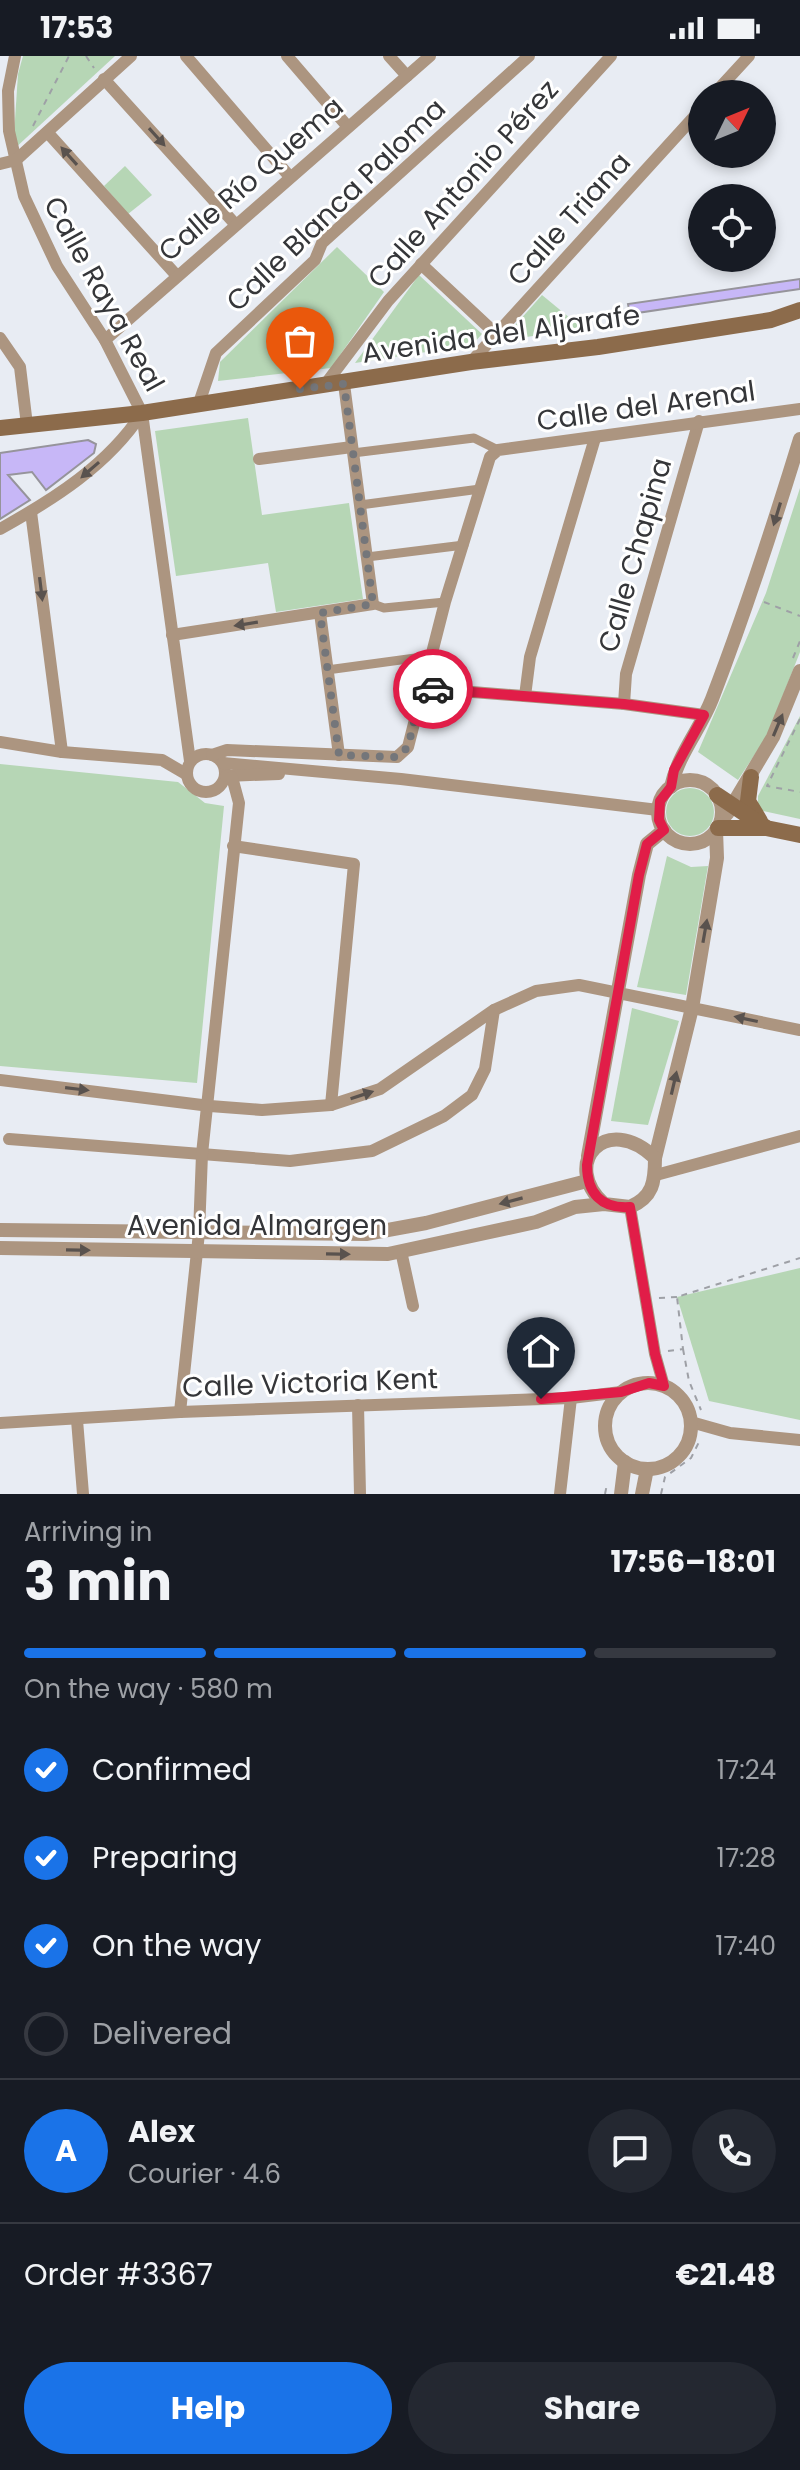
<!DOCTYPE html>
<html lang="en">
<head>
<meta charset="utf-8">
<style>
	body { margin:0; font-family:Poppins,sans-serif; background:#242831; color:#f1f3f6; height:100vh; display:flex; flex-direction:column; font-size:30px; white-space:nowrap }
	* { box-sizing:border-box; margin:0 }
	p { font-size:26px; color:#9ea1a6 }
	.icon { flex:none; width:44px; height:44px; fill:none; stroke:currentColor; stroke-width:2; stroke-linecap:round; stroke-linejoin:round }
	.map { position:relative; height:1438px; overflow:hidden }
	.sheet { display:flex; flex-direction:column; background:#171b24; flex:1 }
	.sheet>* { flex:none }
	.needle { width:52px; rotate:47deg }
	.tools { position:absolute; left:688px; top:24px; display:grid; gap:16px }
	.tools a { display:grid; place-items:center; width:88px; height:88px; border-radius:50%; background:#171b24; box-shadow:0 4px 12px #0003; font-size:40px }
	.pin { position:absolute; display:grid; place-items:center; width:68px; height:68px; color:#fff; margin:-82px -34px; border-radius:50% 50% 50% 0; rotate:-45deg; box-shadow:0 0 8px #0007 }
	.pin .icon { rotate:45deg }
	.courier { position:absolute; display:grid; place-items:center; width:80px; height:80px; margin:-40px; border:6px solid #e11d48; border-radius:50%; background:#fff; color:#222; box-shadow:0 2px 10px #0007 }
	.headline em { font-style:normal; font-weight:700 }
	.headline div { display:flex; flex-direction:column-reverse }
	.headline { display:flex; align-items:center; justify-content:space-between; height:136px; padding:0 24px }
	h1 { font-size:52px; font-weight:700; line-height:60px }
	.bar { display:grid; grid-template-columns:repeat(4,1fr); gap:12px 8px; align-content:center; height:96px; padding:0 24px }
	.bar i { height:10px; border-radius:6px; background:#363941 }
	.bar .active { background:#1a73e8 }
	.bar p { grid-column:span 4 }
	.line { display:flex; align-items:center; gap:20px; padding:0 24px; border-top:2px solid #363941 }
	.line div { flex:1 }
	.round { display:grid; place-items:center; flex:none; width:84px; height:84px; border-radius:42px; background:#242831 }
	ol { padding:0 24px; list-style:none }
	li { display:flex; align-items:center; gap:24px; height:88px }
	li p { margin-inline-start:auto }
	li .icon { padding:8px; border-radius:50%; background:#1a73e8; color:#fff; stroke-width:4 }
	li:last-child { color:#9ea1a6 }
	li i { width:44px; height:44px; border:4px solid #363941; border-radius:50% }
	.button { display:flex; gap:16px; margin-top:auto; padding:16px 24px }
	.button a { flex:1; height:92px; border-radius:48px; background:#1a73e8; color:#fff; font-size:32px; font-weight:700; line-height:92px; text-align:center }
	.button a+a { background:#242831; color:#f1f3f6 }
	.status { display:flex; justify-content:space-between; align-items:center; height:56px; padding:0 40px; background:#171b24; direction:ltr }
	.status svg { height:22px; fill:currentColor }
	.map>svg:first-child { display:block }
	.green { fill:#b6d6b5 }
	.building { fill:#c7b7f7; stroke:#96949b; stroke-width:2 }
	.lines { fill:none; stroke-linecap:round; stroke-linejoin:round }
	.path { stroke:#9ea0a6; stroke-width:2; stroke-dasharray:6 6; stroke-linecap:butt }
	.pedestrian { stroke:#ac9580; stroke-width:9 }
	.minor { stroke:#ac9580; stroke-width:12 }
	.tertiary { stroke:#ac9580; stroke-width:14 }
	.secondary { stroke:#8c6b4b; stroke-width:16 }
	.oneway { fill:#59524e }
	.done { stroke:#74767a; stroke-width:8; stroke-dasharray:0 14.4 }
	.route { stroke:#e11d48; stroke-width:10 }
	.labels { text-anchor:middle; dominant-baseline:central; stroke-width:6; stroke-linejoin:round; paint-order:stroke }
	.street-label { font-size:28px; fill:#353639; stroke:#fff }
</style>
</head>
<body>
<div class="status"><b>17:53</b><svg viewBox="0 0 49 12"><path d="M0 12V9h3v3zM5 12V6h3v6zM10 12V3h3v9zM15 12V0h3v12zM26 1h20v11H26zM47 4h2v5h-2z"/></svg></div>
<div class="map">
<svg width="800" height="1438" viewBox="0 0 800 1438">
	<rect width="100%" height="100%" fill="#e8ecf3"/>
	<!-- green -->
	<g class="green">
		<path d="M 23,0 L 115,0 L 13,94 L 18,18 Z"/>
		<path d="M 125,110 L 152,139 L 128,158 L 104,130 Z"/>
		<path d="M 337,191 L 384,236 L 331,312 L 218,325 L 220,306 Z"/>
		<path d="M 419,219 L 482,278 L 472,289 L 355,307 Z"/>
		<path d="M 542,239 L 582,272 L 501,285 Z"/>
		<path d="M 248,362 L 262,459 L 349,447 L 363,543 L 276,556 L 268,507 L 176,520 L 155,375 Z"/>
		<path d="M 800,432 L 800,596 L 767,680 L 738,724 L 698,696 L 766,537 Z"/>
		<path d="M 800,660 L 800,763 L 758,754 L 758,740 Z"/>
		<path d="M 0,708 L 178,726 L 205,747 L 224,750 L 197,1027 L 0,1010 Z"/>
		<circle cx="690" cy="756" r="24"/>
		<path d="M 667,800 L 691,811 L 708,810 L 686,939 L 637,931 Z"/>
		<path d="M 632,952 L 679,965 L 648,1069 L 611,1065 Z"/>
		<path d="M 800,1212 L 800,1364 L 709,1345 L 677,1241 Z"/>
	</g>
	<!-- building -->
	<g class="building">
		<path d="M 800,223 L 800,233 L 630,258 L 628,248 Z"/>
		<path d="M 88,384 L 96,388 L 94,397 L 46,434 L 32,416 L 8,419 L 30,444 L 0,463 L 0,397 Z"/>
	</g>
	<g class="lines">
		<!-- path -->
		<g class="path">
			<path d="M 86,0 L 94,12"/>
			<path d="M 33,70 L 69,0"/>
			<path d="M 764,546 L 800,560"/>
			<path d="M 793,602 L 800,585"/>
			<path d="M 800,663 L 767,730 L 800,736"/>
			<path d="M 659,1242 L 677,1241"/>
			<path d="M 683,1293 L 689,1325 L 701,1354"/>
			<path d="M 668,1295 L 683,1293 L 677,1241 L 800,1202"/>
			<path d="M 605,1438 L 607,1428"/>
			<path d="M 661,1438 L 665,1421 L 691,1402 L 700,1384"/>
		</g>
		<!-- pedestrian -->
		<g class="pedestrian">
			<path d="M 353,397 L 474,382 L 498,394"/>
			<path d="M 360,449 L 480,433"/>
			<path d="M 367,501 L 464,489"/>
			<path d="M 373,548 L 384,552 L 445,546"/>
			<path d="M 327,614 L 430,600"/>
		</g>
		<!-- minor -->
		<g class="minor">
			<path d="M 15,0 L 8,35 L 9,75 L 24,140 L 57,210 L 105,284 L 142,357 L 190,705"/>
			<path d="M 186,0 L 290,121"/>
			<path d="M 287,0 L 348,71"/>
			<path d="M 389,0 L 407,20"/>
			<path d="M 104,23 L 236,169"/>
			<path d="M 714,38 L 749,0"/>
			<path d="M 48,77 L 177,220"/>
			<path d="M 0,108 L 16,104 L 131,0"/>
			<path d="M 421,208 L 496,278"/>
			<path d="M 0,282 L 20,311 L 27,369"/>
			<path d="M 105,284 L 430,0"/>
			<path d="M 471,306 L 702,52"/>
			<path d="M 324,330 L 388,245 L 611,0"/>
			<path d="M 199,347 L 216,297 L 315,204 L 322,187 L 529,0"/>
			<path d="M 259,403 L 352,391"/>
			<path d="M 31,456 L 62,696"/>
			<path d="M 0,473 C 54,443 108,409 142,357"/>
			<path d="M 320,557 L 339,699"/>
			<path d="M 172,579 L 373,548 L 344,328"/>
			<path d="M 422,632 L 624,648 L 704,659"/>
			<path d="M 525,640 L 530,601 L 595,382"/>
			<path d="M 624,648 L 626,618 L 699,365"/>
			<path d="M 0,686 L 62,696 L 162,704 L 186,718"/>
			<circle cx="206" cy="717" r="19"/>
			<path d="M 212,699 L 227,694 L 397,701 L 408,691 L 445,546 L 490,401 L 498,394 L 800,353"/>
			<path d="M 223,707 L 401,723 L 658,754"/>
			<path d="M 226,720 L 279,718"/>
			<path d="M 233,790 L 354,808 L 331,1049"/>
			<path d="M 0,1024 L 210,1050 L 262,1054 L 331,1049 L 380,1033 L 494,954 L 536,935 L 579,929 L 800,974"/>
			<path d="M 9,1083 L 290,1105 L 372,1095 L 444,1060 L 472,1039 L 485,1013 L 494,954"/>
			<path d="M 656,1119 L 800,1080"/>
			<path d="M 630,1151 L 655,1298 L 664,1330"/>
			<path d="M 401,1195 L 413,1250"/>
			<path d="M 358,1349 L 360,1438"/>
			<path d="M 180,1356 L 199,1177 L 202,1098 L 239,747 L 232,721"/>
			<path d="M 77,1364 L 83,1438"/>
			<path d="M 691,1366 L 730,1377 L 800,1384"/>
			<path d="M 0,1367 L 180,1356 L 571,1342 L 621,1336"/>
			<path d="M 560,1438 L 571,1342"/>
		</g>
		<!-- tertiary -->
		<g class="tertiary">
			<circle cx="690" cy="756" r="32"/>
			<path d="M 671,731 C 678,698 700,674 712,643 C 745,557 773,471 800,383"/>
			<path d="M 727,758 L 773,681 L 800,615"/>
			<path d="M 588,1100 L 639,819 L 647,788 L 664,774"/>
			<path d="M 655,1102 L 692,952 L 717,802 L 716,774"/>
			<path d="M 0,1174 L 366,1178 L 426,1167 L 587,1125"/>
			<path d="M 0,1192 L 388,1198 L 536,1166 L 575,1151 L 604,1148 L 630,1151 C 653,1141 655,1126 655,1102 C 606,1055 560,1108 604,1148"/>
			<circle cx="648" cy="1370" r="43"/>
			<path d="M 621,1438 L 625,1406"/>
			<path d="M 642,1438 L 647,1413"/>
		</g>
		<!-- secondary -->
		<g class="secondary">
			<path d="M 0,372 L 142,357 L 471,306 L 598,291 L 771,264 L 800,254"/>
			<path d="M 751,721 L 748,745 L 760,765"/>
			<path d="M 717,739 L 765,771"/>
			<path d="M 718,772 L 766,772 L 800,779"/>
		</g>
	</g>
	<!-- one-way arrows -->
	<defs><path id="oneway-solid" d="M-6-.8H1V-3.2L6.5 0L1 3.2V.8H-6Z" transform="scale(2)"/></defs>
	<g class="oneway">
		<use href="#oneway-solid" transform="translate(157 81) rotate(48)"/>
		<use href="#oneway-solid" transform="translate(69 100) rotate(-132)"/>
		<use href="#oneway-solid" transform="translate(90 414) rotate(139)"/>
		<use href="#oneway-solid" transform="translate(777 458) rotate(107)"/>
		<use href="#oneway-solid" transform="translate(41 533) rotate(83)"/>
		<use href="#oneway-solid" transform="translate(246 568) rotate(171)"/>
		<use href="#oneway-solid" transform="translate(778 669) rotate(-67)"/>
		<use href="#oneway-solid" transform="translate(705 875) rotate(-80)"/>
		<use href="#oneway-solid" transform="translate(746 963) rotate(-168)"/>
		<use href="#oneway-solid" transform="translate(674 1027) rotate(-77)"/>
		<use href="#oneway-solid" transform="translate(77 1033) rotate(7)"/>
		<use href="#oneway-solid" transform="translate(362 1039) rotate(-18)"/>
		<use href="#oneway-solid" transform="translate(511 1145) rotate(165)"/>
		<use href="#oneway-solid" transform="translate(78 1194) rotate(1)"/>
		<use href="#oneway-solid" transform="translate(338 1198) rotate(1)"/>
	</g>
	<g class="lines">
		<!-- done -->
		<path class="done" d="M 300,333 L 344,328 L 373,548 L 320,557 L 339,699 L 397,701 L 408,691 L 422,632 L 433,633"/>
		<!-- route -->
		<path class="route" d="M 433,633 L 624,648 L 704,659 L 674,714 L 671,731 L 660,745 L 659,764 L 664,774 L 647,788 L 639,819 L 587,1109 C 587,1137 601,1153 630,1151 L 655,1298 L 664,1330 L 649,1327 L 621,1336 L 541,1343"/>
	</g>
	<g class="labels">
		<!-- street labels -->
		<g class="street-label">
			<text transform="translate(251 123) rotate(-41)">Calle Río Quema</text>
			<text transform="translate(463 128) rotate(-48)">Calle Antonio Pérez</text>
			<text transform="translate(336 149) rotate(-44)">Calle Blanca Paloma</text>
			<text transform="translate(569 163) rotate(-48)">Calle Triana</text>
			<text transform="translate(104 238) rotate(61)">Calle Raya Real</text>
			<text transform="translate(501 278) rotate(-8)">Avenida del Aljarafe</text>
			<text transform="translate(646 350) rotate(-8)">Calle del Arenal</text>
			<text transform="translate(635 499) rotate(-74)">Calle Chapina</text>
			<text x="257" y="1169">Avenida Almargen</text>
			<text transform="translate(310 1327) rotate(-2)">Calle Victoria Kent</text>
		</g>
	</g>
</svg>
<div class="tools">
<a><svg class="needle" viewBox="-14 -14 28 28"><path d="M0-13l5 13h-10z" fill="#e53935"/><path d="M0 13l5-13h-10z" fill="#9ea1a6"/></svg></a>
<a><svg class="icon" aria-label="locate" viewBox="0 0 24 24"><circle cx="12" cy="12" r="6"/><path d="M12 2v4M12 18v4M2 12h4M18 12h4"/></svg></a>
</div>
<div class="pin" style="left:300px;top:333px;background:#ea580c"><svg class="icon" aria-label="bag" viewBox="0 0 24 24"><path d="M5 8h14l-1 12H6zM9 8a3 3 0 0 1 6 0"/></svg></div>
<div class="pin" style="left:541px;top:1343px;background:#1f2937"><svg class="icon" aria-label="home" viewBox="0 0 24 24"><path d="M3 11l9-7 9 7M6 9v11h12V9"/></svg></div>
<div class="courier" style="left:433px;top:633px"><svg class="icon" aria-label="car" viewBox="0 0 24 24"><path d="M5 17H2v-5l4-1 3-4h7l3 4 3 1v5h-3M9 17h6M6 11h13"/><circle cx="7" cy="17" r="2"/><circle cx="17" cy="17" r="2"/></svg></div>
</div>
<section class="sheet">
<div class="headline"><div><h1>3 min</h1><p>Arriving in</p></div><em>17:56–18:01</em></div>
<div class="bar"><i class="active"></i><i class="active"></i><i class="active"></i><i></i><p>On the way · 580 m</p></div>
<ol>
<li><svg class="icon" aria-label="check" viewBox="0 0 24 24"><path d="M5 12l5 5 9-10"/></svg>Confirmed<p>17:24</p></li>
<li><svg class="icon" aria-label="check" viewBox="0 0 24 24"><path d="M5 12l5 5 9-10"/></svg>Preparing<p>17:28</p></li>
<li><svg class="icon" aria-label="check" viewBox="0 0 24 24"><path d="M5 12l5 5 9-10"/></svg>On the way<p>17:40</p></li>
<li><i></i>Delivered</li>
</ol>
<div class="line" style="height:144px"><b class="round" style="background:#1a73e8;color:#fff">A</b><div><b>Alex</b><p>Courier · 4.6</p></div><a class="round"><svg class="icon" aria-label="chat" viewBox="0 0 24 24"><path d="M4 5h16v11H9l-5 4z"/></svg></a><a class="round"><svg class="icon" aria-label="phone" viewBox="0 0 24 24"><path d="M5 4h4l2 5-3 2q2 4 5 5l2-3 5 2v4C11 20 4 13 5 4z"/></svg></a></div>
<div class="line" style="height:104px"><div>Order #3367</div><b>€21.48</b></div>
<div class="button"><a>Help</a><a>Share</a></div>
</section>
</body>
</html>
